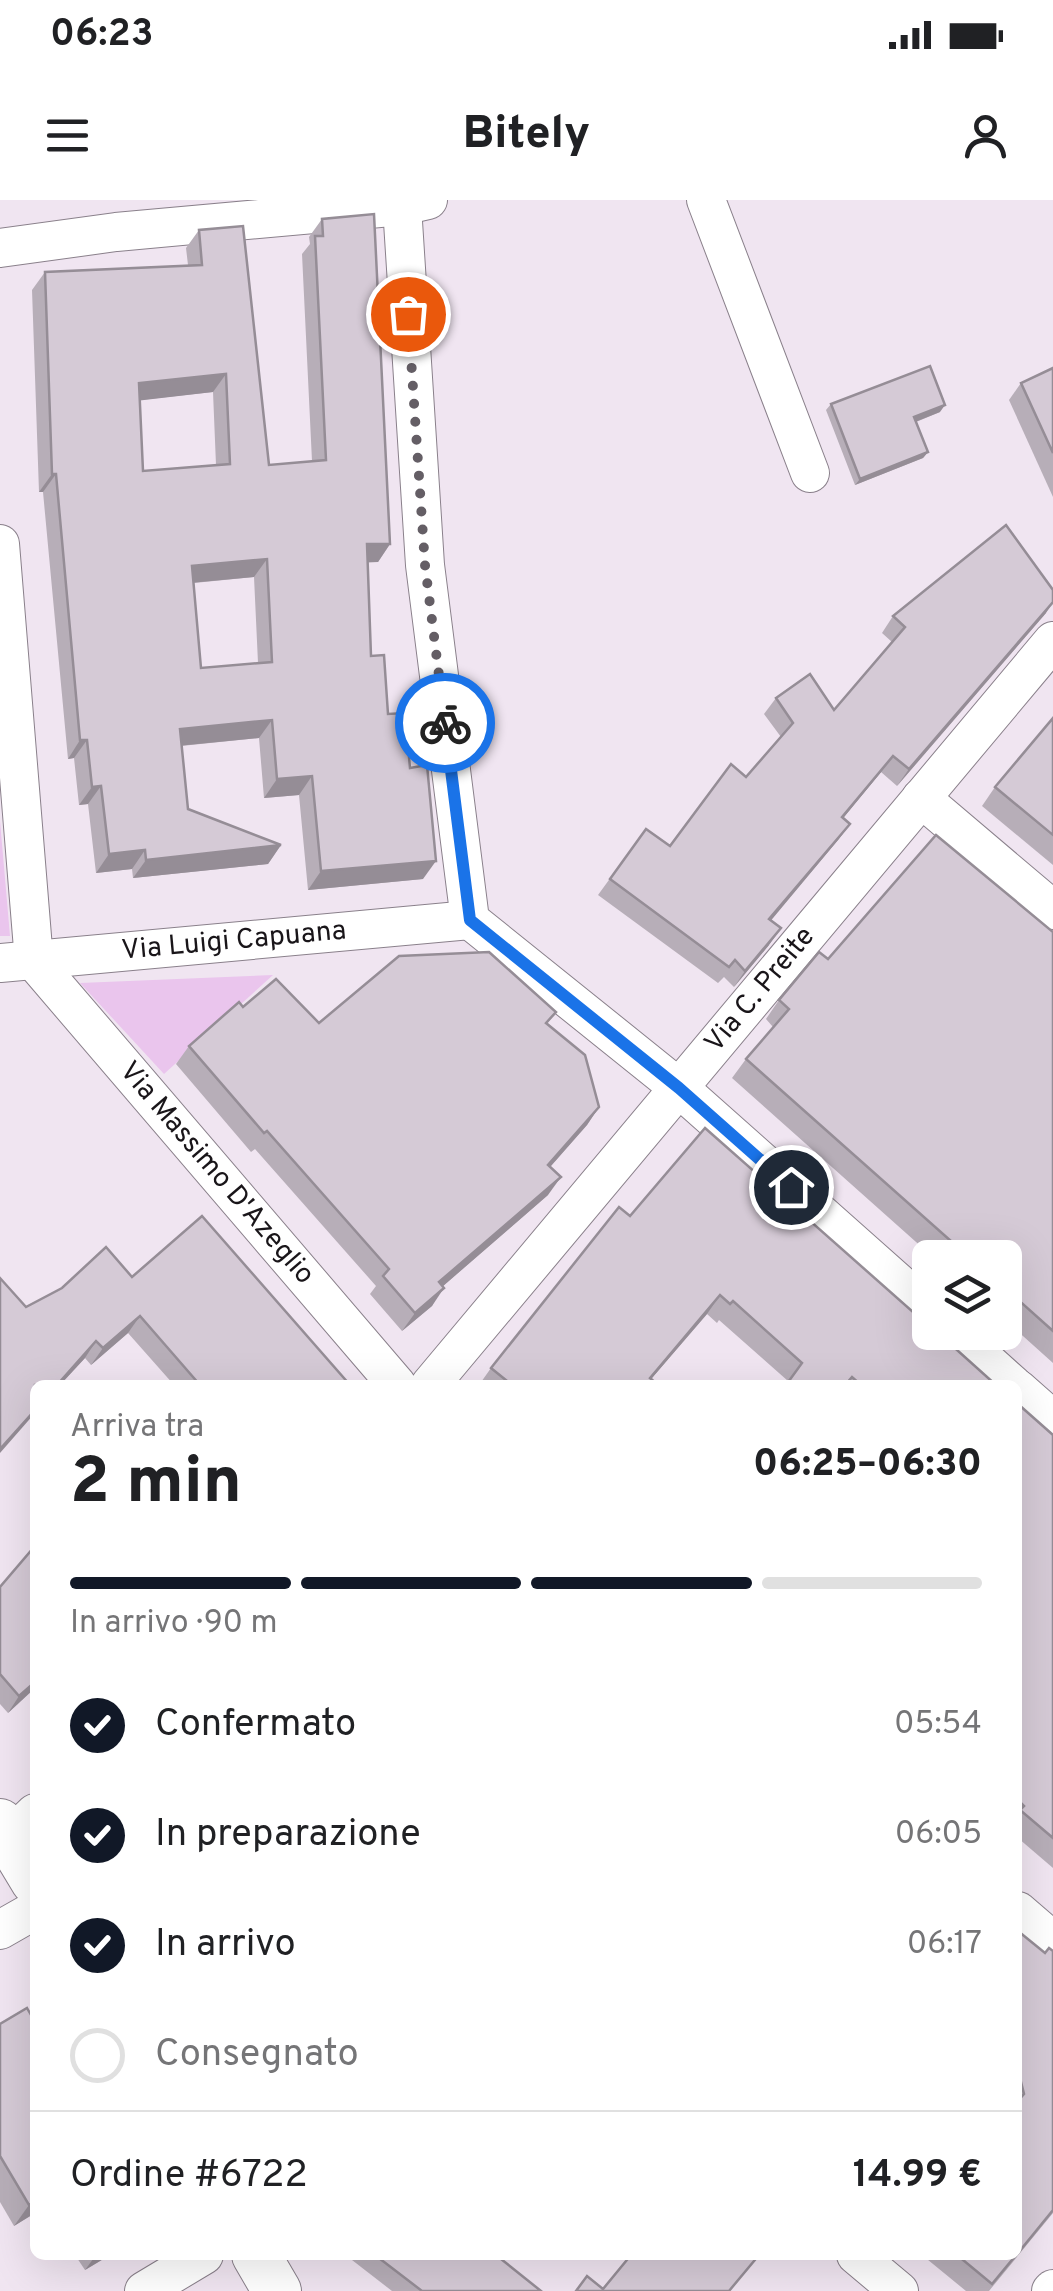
<!DOCTYPE html>
<html lang="it">
<head>
<meta charset="utf-8">
<style>
	body { margin:0; font-family:Overpass,sans-serif; background:#f6f6f6; color:#202124; height:100vh; display:flex; flex-direction:column; font-size:38px; white-space:nowrap }
	* { box-sizing:border-box; margin:0 }
	p { font-size:32px; color:#757577 }
	.icon { flex:none; width:55px; height:55px; fill:none; stroke:currentColor; stroke-width:2; stroke-linecap:round; stroke-linejoin:round }
	.map { position:relative; flex:1; overflow:hidden }
	.sheet { position:absolute; left:30px; top:1180px; width:992px; height:880px; display:flex; flex-direction:column; background:#fff; border-radius:15px; box-shadow:0 10px 40px #0002 }
	.sheet>* { flex:none }
	.controls { position:absolute; left:912px; top:1040px; display:grid; gap:20px }
	.controls a { display:grid; place-items:center; width:110px; height:110px; border-radius:15px; background:#fff; box-shadow:0 10px 40px #0002; font-size:50px }
	.pin { position:absolute; display:grid; place-items:center; width:85px; height:85px; color:#fff; margin:-42px; border:5px solid #fff; border-radius:50%; box-shadow:0 2px 10px #0007 }
	.courier { position:absolute; display:grid; place-items:center; width:100px; height:100px; margin:-50px; border:8px solid #1a73e8; border-radius:50%; background:#fff; color:#222; box-shadow:0 2px 12px #0007 }
	.overview em { font-style:normal; font-weight:800 }
	.overview div { display:flex; flex-direction:column-reverse }
	.overview { display:flex; align-items:center; justify-content:space-between; height:170px; padding:0 40px }
	h1 { font-size:65px; font-weight:800; line-height:75px }
	.bar { display:grid; grid-template-columns:repeat(4,1fr); gap:15px 10px; align-content:center; height:120px; padding:0 40px }
	.bar i { height:12px; border-radius:8px; background:#e0e0e0 }
	.bar .active { background:#111827 }
	.bar p { grid-column:span 4 }
	.line { display:flex; align-items:center; gap:25px; padding:0 40px; border-top:2px solid #e0e0e0 }
	.line div { flex:1 }
	ol { padding:0 40px; list-style:none }
	li { display:flex; align-items:center; gap:30px; height:110px }
	li p { margin-inline-start:auto }
	li .icon { padding:10px; border-radius:50%; background:#111827; color:#fff; stroke-width:4 }
	li:last-child { color:#757577 }
	li i { width:55px; height:55px; border:5px solid #e0e0e0; border-radius:50% }
	.status { display:flex; justify-content:space-between; align-items:center; height:70px; padding:0 50px; background:#fff; direction:ltr }
	.status svg { height:28px; fill:currentColor }
	header { display:flex; justify-content:space-between; align-items:center; height:130px; padding:0 40px; background:#fff; font-size:45px; font-weight:800 }
	.map>svg:first-child { display:block }
	.green { fill:#eac5ed }
	.lines { fill:none; stroke-linecap:round; stroke-linejoin:round }
	.minor-casing { stroke:#8a808b; stroke-width:40 }
	.tertiary-casing { stroke:#8a808b; stroke-width:50 }
	.minor { stroke:#fff; stroke-width:38 }
	.tertiary { stroke:#fff; stroke-width:48 }
	.wall { fill:#b7aeb8; fill-rule:evenodd }
	.shaded-wall { fill:#958d96 }
	.building { fill:#d5cad6; stroke:#958d96; stroke-width:2.5; fill-rule:evenodd }
	.done { stroke:#645e65; stroke-width:10; stroke-dasharray:0 18 }
	.route { stroke:#1a73e8; stroke-width:12 }
	.labels { text-anchor:middle; dominant-baseline:central; stroke-width:8; stroke-linejoin:round; paint-order:stroke }
	.street-label { font-size:28px; fill:#191519; stroke:#f0e5f1 }
</style>
</head>
<body>
<div class="status"><b>06:23</b><svg viewBox="0 0 49 12"><path d="M0 12V9h3v3zM5 12V6h3v6zM10 12V3h3v9zM15 12V0h3v12zM26 1h20v11H26zM47 4h2v5h-2z"/></svg></div>
<header><svg class="icon" aria-label="menu" viewBox="0 0 24 24"><path d="M4 6h16M4 12h16M4 18h16"/></svg>Bitely<svg class="icon" aria-label="person" viewBox="0 0 24 24"><circle cx="12" cy="8" r="4"/><path d="M4 21q1-7 8-7t8 7"/></svg></header>
<div class="map">
<svg width="1053" height="2091" viewBox="0 0 1053 2091">
	<rect width="100%" height="100%" fill="#f0e5f1"/>
	<!-- green -->
	<g class="green">
		<path d="M 0,621 L 10,736 L 0,736 Z"/>
		<path d="M 273,775 L 164,874 L 80,783 Z"/>
	</g>
	<g class="lines">
		<!-- minor casing -->
		<g class="minor-casing">
			<g id="minor">
				<path d="M 706,0 L 810,273"/>
				<path d="M 402,6 L 425,365 L 470,720 L 679,888 L 930,1111"/>
				<path d="M 0,48 L 116,32 L 402,6 L 428,0"/>
				<path d="M 0,344 L 34,761"/>
				<path d="M 921,598 L 1053,710"/>
				<path id="s1" d="M 34,761 L 397,1185"/>
				<path id="s2" d="M 0,763 L 470,720"/>
				<path d="M 954,1132 L 1013,1185"/>
				<path id="s3" d="M 430,1185 L 1053,441"/>
				<path d="M 1018,1189 L 1053,1220"/>
				<path d="M 9,1638 L 35,1613"/>
				<path d="M 1018,1711 L 1053,1741"/>
				<path d="M 0,1730 L 35,1710"/>
				<path d="M 856,2055 L 899,2091"/>
				<path d="M 144,2091 L 204,2055"/>
				<path d="M 1051,2091 L 1053,2089"/>
			</g>
		</g>
		<!-- tertiary casing -->
		<g class="tertiary-casing">
			<g id="tertiary">
				<path d="M 0,1623 L 35,1681"/>
				<path d="M 256,2055 L 277,2091"/>
			</g>
		</g>
		<!-- minor -->
		<use href="#minor" class="minor"/>
		<!-- tertiary -->
		<use href="#tertiary" class="tertiary"/>
	</g>
	<!-- wall -->
	<g class="wall">
		<path d="M 322,19 L 390,344 L 378,362 L 368,362 L 371,456 L 388,514 L 410,568 L 423,679 L 308,690 L 299,595 L 264,598 L 259,538 L 181,546 L 188,609 L 281,645 L 268,664 L 133,678 L 132,669 L 96,673 L 88,604 L 79,605 L 74,558 L 68,559 L 43,292 L 39,292 L 32,90 L 45,72 L 188,65 L 186,48 L 199,30 L 269,265 L 312,261 L 302,54 L 310,44 L 309,37 ZM 213,192 L 216,265 L 143,271 L 140,200 ZM 254,377 L 258,463 L 201,468 L 194,383 Z"/>
		<path d="M 1053,168 L 1053,297 L 1009,200 L 1021,183 Z"/>
		<path d="M 831,204 L 940,212 L 916,222 L 928,252 L 923,258 L 855,285 L 826,210 Z"/>
		<path d="M 1046,413 L 897,586 L 881,572 L 843,618 L 850,624 L 838,640 L 770,721 L 769,745 L 734,787 L 724,777 L 718,783 L 598,695 L 646,629 L 670,646 L 746,577 L 781,537 L 764,514 L 776,498 L 834,510 L 892,442 L 882,433 L 893,416 Z"/>
		<path d="M 1053,518 L 1053,665 L 982,606 L 995,587 Z"/>
		<path d="M 1053,732 L 1053,1163 L 1005,1120 L 1005,1058 L 934,1058 L 732,878 L 746,859 L 773,827 L 766,819 L 779,800 L 828,759 Z"/>
		<path d="M 243,807 L 319,823 L 556,812 L 547,824 L 599,907 L 587,925 L 550,967 L 548,995 L 443,1086 L 432,1106 L 402,1131 L 370,1094 L 376,1086 L 255,949 L 251,952 L 176,864 L 189,846 Z"/>
		<path d="M 630,1016 L 996,1185 L 786,1185 L 788,1181 L 719,1120 L 717,1123 L 707,1114 L 651,1179 L 658,1185 L 479,1185 L 491,1168 Z"/>
		<path d="M 132,1077 L 350,1185 L 174,1185 L 128,1133 L 91,1165 L 85,1158 L 60,1185 L 35,1185 L 26,1107 Z"/>
		<path d="M 1018,1204 L 1053,1235 L 1053,1668 L 1018,1638 Z"/>
		<path d="M 35,1346 L 35,1488 L 8,1513 L 0,1504 L 0,1387 Z"/>
		<path d="M 1018,1731 L 1053,2013 L 989,2091 L 966,2091 L 922,2055 L 1018,2055 Z"/>
		<path d="M 35,1822 L 35,2013 L 14,2026 L 0,2002 L 0,1824 Z"/>
		<path d="M 75,2055 L 110,2055 L 85,2070 Z"/>
		<path d="M 355,2055 L 496,2055 L 541,2091 L 392,2091 L 352,2060 Z"/>
	</g>
	<!-- shaded-wall -->
	<g class="shaded-wall">
		<path d="M 226,174 L 213,192 L 127,202 L 139,183 Z"/>
		<path d="M 945,205 L 940,212 L 910,224 L 914,217 Z"/>
		<path d="M 928,252 L 923,258 L 855,285 L 860,279 Z"/>
		<path d="M 52,274 L 56,274 L 43,292 L 39,292 Z"/>
		<path d="M 367,344 L 390,344 L 378,362 L 355,363 Z"/>
		<path d="M 267,359 L 254,377 L 179,384 L 192,366 Z"/>
		<path d="M 1053,402 L 1046,413 L 897,586 L 909,569 Z"/>
		<path d="M 272,520 L 259,538 L 167,547 L 180,529 Z"/>
		<path d="M 80,540 L 87,540 L 74,558 L 68,559 Z"/>
		<path d="M 893,556 L 881,572 L 831,633 L 842,617 Z"/>
		<path d="M 312,576 L 299,595 L 264,598 L 277,579 Z"/>
		<path d="M 101,586 L 88,604 L 79,605 L 92,587 Z"/>
		<path d="M 850,624 L 838,640 L 758,736 L 769,719 Z"/>
		<path d="M 281,645 L 268,664 L 133,678 L 146,660 Z"/>
		<path d="M 145,650 L 132,669 L 96,673 L 109,654 Z"/>
		<path d="M 436,661 L 423,679 L 308,690 L 321,671 Z"/>
		<path d="M 781,728 L 769,745 L 734,787 L 745,771 Z"/>
		<path d="M 599,907 L 587,925 L 536,983 L 548,965 Z"/>
		<path d="M 561,977 L 548,995 L 427,1100 L 439,1082 Z"/>
		<path d="M 444,1088 L 432,1106 L 402,1131 L 415,1113 Z"/>
		<path d="M 720,1095 L 707,1114 L 646,1185 L 650,1178 Z"/>
		<path d="M 140,1116 L 128,1133 L 91,1165 L 103,1148 Z"/>
		<path d="M 96,1141 L 85,1158 L 60,1185 L 57,1185 Z"/>
		<path d="M 35,1210 L 35,1213 L 0,1253 L 0,1249 Z"/>
		<path d="M 35,1482 L 35,1488 L 8,1513 L 19,1496 Z"/>
		<path d="M 35,2001 L 35,2013 L 14,2026 L 29,2005 Z"/>
		<path d="M 96,2055 L 110,2055 L 85,2070 Z"/>
	</g>
	<!-- building -->
	<g class="building">
		<path d="M 374,14 L 390,344 L 367,344 L 371,456 L 384,455 L 388,514 L 405,513 L 410,568 L 427,565 L 436,661 L 321,671 L 312,576 L 277,579 L 272,520 L 180,529 L 188,609 L 281,645 L 146,660 L 145,650 L 109,654 L 101,586 L 92,587 L 87,540 L 80,540 L 56,274 L 52,274 L 45,72 L 202,65 L 199,30 L 243,26 L 269,265 L 326,260 L 315,36 L 323,36 L 322,19 ZM 226,174 L 230,264 L 143,271 L 139,183 ZM 267,359 L 272,462 L 201,468 L 192,366 Z"/>
		<path d="M 930,166 L 945,205 L 914,217 L 928,252 L 860,279 L 831,204 Z"/>
		<path d="M 1053,168 L 1053,253 L 1021,183 Z"/>
		<path d="M 1006,325 L 1053,390 L 1053,402 L 909,569 L 893,556 L 842,617 L 850,624 L 769,719 L 781,728 L 745,771 L 735,760 L 729,767 L 610,679 L 646,629 L 670,646 L 731,564 L 746,577 L 793,523 L 776,498 L 810,474 L 834,510 L 905,427 L 893,416 Z"/>
		<path d="M 1053,518 L 1053,635 L 995,587 Z"/>
		<path d="M 936,635 L 1053,732 L 1053,1131 L 1005,1088 L 1005,1058 L 970,1058 L 746,859 L 789,809 L 779,800 L 819,752 L 828,759 Z"/>
		<path d="M 489,752 L 556,812 L 546,823 L 585,855 L 599,907 L 548,965 L 561,977 L 439,1082 L 444,1088 L 415,1113 L 383,1076 L 389,1069 L 267,931 L 264,933 L 189,846 L 239,802 L 243,807 L 276,779 L 319,823 L 399,756 Z"/>
		<path d="M 705,928 L 930,1127 L 930,1132 L 937,1132 L 996,1185 L 890,1185 L 886,1182 L 883,1185 L 861,1185 L 852,1177 L 845,1185 L 786,1185 L 802,1163 L 733,1101 L 730,1104 L 720,1095 L 650,1178 L 658,1185 L 512,1185 L 491,1168 L 619,1007 L 630,1016 Z"/>
		<path d="M 202,1016 L 350,1185 L 200,1185 L 140,1116 L 103,1148 L 96,1141 L 57,1185 L 35,1185 L 35,1210 L 0,1249 L 0,1078 L 26,1107 L 62,1088 L 106,1047 L 132,1077 Z"/>
		<path d="M 1018,1204 L 1053,1235 L 1053,1638 L 1020,1610 L 1024,1606 L 1018,1600 Z"/>
		<path d="M 35,1346 L 35,1482 L 19,1496 L 0,1474 L 0,1387 Z"/>
		<path d="M 1018,1731 L 1045,1753 L 1049,1748 L 1053,1751 L 1053,2010 L 1018,2053 L 1018,1901 L 1024,1894 L 1018,1870 Z"/>
		<path d="M 27,1808 L 35,1822 L 35,2001 L 29,2005 L 0,1956 L 0,1824 Z"/>
		<path d="M 375,2055 L 496,2055 L 541,2091 L 422,2091 Z"/>
		<path d="M 631,2055 L 759,2055 L 729,2091 L 576,2091 L 587,2076 L 603,2089 Z"/>
		<path d="M 957,2055 L 1016,2055 L 992,2084 Z"/>
	</g>
	<g class="lines">
		<!-- done -->
		<path class="done" d="M 408,114 L 425,365 L 445,523"/>
		<!-- route -->
		<path class="route" d="M 445,523 L 470,720 L 679,888 L 791,987"/>
	</g>
	<g class="labels">
		<!-- street labels -->
		<g class="street-label">
			<text stroke="none"><textPath href="#s2" startOffset="235">Via Luigi Capuana</textPath></text>
			<text stroke="none"><textPath href="#s3" startOffset="515">Via C. Preite</textPath></text>
			<text stroke="none"><textPath href="#s1" startOffset="280">Via Massimo D'Azeglio</textPath></text>
		</g>
	</g>
</svg>
<div class="controls">
<a><svg class="icon" aria-label="layers" viewBox="0 0 24 24"><path d="M12 4l9 5-9 5-9-5zM3 14l9 5 9-5"/></svg></a>
</div>
<div class="pin" style="left:408px;top:114px;background:#ea580c"><svg class="icon" aria-label="bag" viewBox="0 0 24 24"><path d="M5 8h14l-1 12H6zM9 8a3 3 0 0 1 6 0"/></svg></div>
<div class="pin" style="left:791px;top:987px;background:#1f2937"><svg class="icon" aria-label="home" viewBox="0 0 24 24"><path d="M3 11l9-7 9 7M6 9v11h12V9"/></svg></div>
<div class="courier" style="left:445px;top:523px"><svg class="icon" aria-label="bike" viewBox="0 0 24 24"><circle cx="6" cy="16" r="4"/><circle cx="18" cy="16" r="4"/><path d="M6 16l4-8h5l3 8M10 8l3 8H6M13 5h3"/></svg></div>
<section class="sheet">
<div class="overview"><div><h1>2 min</h1><p>Arriva tra</p></div><em>06:25–06:30</em></div>
<div class="bar"><i class="active"></i><i class="active"></i><i class="active"></i><i></i><p>In arrivo · 90 m</p></div>
<ol>
<li><svg class="icon" aria-label="check" viewBox="0 0 24 24"><path d="M5 12l5 5 9-10"/></svg>Confermato<p>05:54</p></li>
<li><svg class="icon" aria-label="check" viewBox="0 0 24 24"><path d="M5 12l5 5 9-10"/></svg>In preparazione<p>06:05</p></li>
<li><svg class="icon" aria-label="check" viewBox="0 0 24 24"><path d="M5 12l5 5 9-10"/></svg>In arrivo<p>06:17</p></li>
<li><i></i>Consegnato</li>
</ol>
<div class="line" style="height:130px"><div>Ordine #6722</div><b>14.99 €</b></div>
</section>
</div>
</body>
</html>
